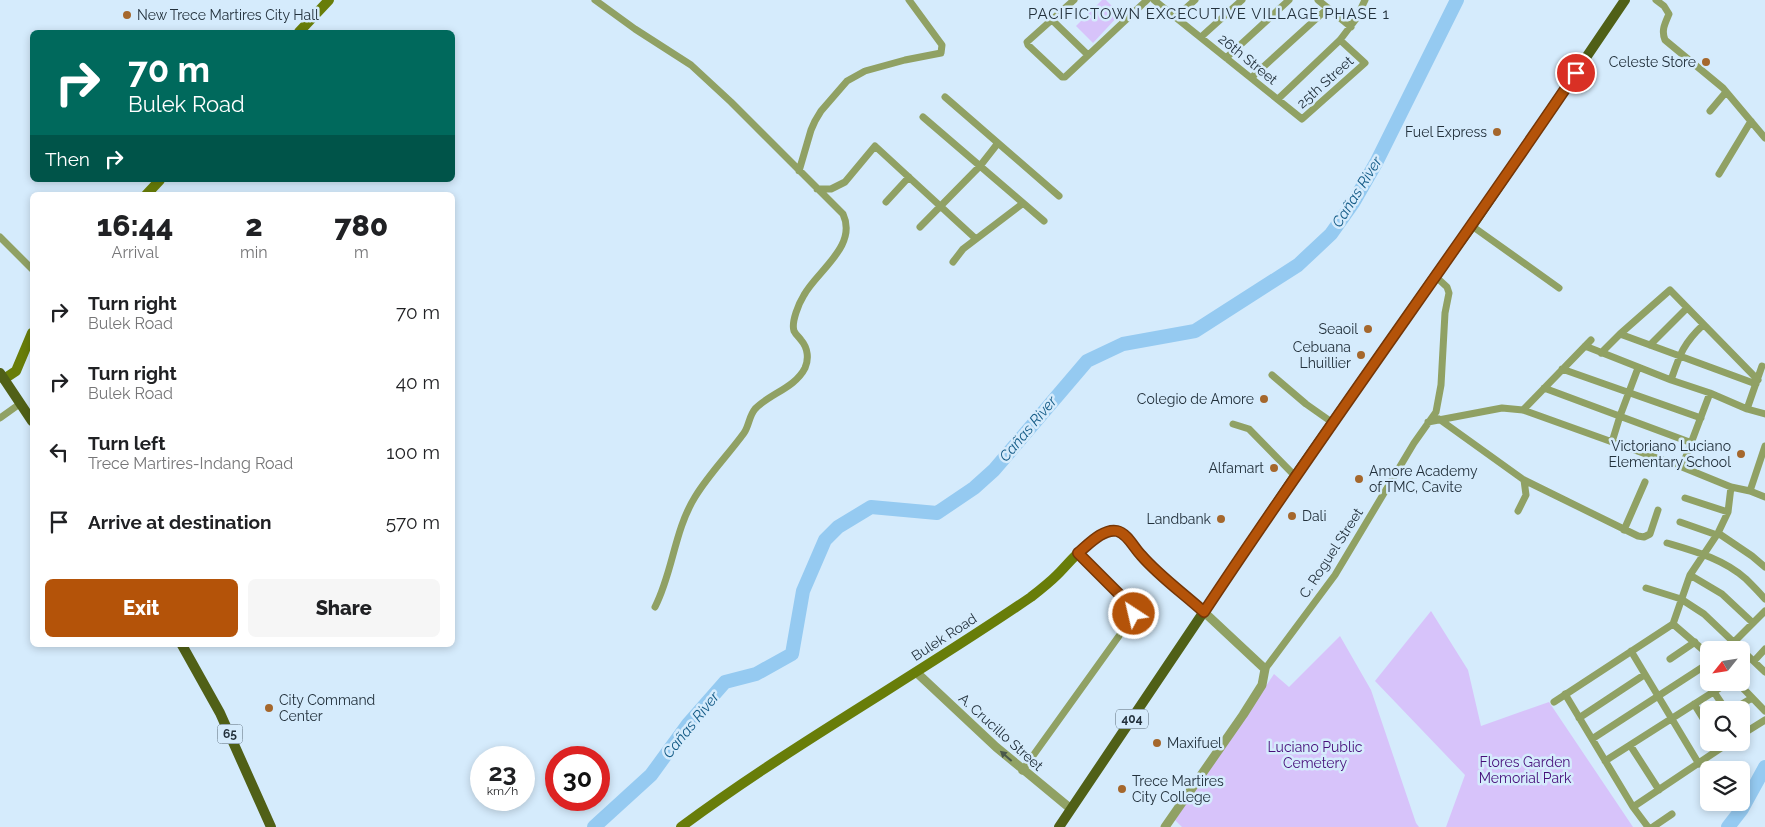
<!DOCTYPE html>
<html lang="en">
<head>
<meta charset="utf-8">
<style>
	body { margin:0; font-family:Raleway,sans-serif; background:#f6f6f6; color:#202124; height:100vh; display:flex; flex-direction:column; font-size:19px; white-space:nowrap }
	* { box-sizing:border-box; margin:0 }
	p { font-size:16px; color:#757577 }
	.icon { flex:none; width:28px; height:28px; fill:none; stroke:currentColor; stroke-width:2; stroke-linecap:round; stroke-linejoin:round }
	.map { position:relative; flex:1; overflow:hidden }
	.side { position:absolute; left:30px; top:192px; width:425px; height:455px; display:flex; flex-direction:column; background:#fff; border-radius:8px; box-shadow:0 2px 8px #0003 }
	.side>* { flex:none }
	.banner { position:absolute; left:30px; top:30px; width:425px; height:152px; border-radius:8px; box-shadow:0 2px 8px #0003; background:#00695c; color:#fff; overflow:hidden }
	.needle { width:32px; rotate:240deg }
	.controls { position:absolute; left:1700px; top:641px; display:grid; gap:10px }
	.controls a { display:grid; place-items:center; width:50px; height:50px; border-radius:8px; background:#fff; box-shadow:0 2px 8px #0003; font-size:25px }
	.speed { position:absolute; left:470px; top:746px; display:flex; gap:10px; font-size:25px; font-weight:700; text-align:center }
	.speed>* { display:grid; place-content:center; width:65px; height:65px; border-radius:50%; background:#fff; box-shadow:0 2px 8px #0003; line-height:1 }
	.speed small { font-size:12px; font-weight:400 }
	.speed .limit { border:8px solid #d22; background:#fff; color:#111 }
	.pin { position:absolute; display:grid; place-items:center; width:42px; height:42px; color:#fff; margin:-21px; border:2px solid #fff; border-radius:50%; box-shadow:0 1px 5px #0007 }
	.me { position:absolute; width:55px; margin:-28px; rotate:325deg; stroke-linejoin:round; filter:drop-shadow(0 0 4px #0008) }
	.turn { display:flex; align-items:center; gap:18px; height:105px; padding:0 15px; font-size:22px }
	.turn .icon { width:65px; height:65px; stroke-width:2.5 }
	.turn b { display:block; font-size:35px; line-height:42px }
	.then { display:flex; align-items:center; height:48px; padding:0 15px; background:#0003; gap:10px; font-size:19px }
	.eta { display:flex; justify-content:space-evenly; align-items:center; height:85px; text-align:center }
	.eta b { font-size:30px; font-weight:800; line-height:35px }
	.primary-button { display:flex; gap:10px; margin-top:auto; padding:10px 15px }
	.primary-button a { flex:1; height:58px; border-radius:8px; background:#b45309; color:#fff; font-size:20px; font-weight:800; line-height:58px; text-align:center }
	.primary-button a+a { background:#f6f6f6; color:#202124 }
	ul { padding:0; list-style:none }
	li { display:flex; align-items:center; gap:15px; height:70px; padding:0 15px }
	li div { flex:1 }
	li b { display:block; font-size:19px }
	li em { font-style:normal }
	.map>svg:first-child { display:block }
</style>
</head>
<body>
<div class="map">
<svg width="1765" height="827" viewBox="0 0 1765 827">
	<rect width="100%" height="100%" fill="#d5ebfc"/>
	<path fill="#d7c3fa" d="M 1102,0 L 1106,0 L 1120,14 L 1093,43 L 1076,26 Z
		M 1431,611 L 1468,670 L 1481,726 L 1549,702 L 1633,827 L 1446,827 L 1465,775 L 1375,681 Z
		M 1340,636 L 1371,690 L 1416,823 L 1419,827 L 1182,827 L 1175,820 L 1274,674 L 1289,687 Z"/>
	<g fill="none" stroke-linecap="round" stroke-linejoin="round">
		<path stroke="#95caf1" stroke-width="14" d="M 594,827 L 651,775 L 689,723 L 725,682 L 756,674 L 792,654 L 803,591 L 825,540 L 838,527 L 871,507 L 937,513 L 974,488 L 994,470 L 1087,361 L 1123,344 L 1195,331 L 1298,265 L 1331,234 L 1353,203 L 1376,163 L 1457,0
			M 1728,827 L 1742,809 L 1765,767"/>
		<path stroke="#90a164" stroke-width="7" d="M 595,0 L 635,29 L 691,65 L 731,102 L 843,214 C 858,246 817,271 804,295 C 799,303 791,322 794,331 C 796,335 799,337 801,340 C 808,348 809,359 805,368 C 795,388 769,394 755,409 C 749,416 749,426 744,433 C 728,455 709,474 695,497 C 674,531 673,572 655,607
			M 1074,0 L 1027,42 L 1028,45 L 1062,77 L 1065,77 L 1147,0
			M 1154,0 L 1302,119 L 1365,63 L 1340,40
			M 1318,0 L 1351,27
			M 1656,0 L 1664,6 L 1669,14 C 1665,24 1661,30 1665,40 L 1723,88 L 1765,138
			M 1176,17 L 1195,0
			M 1052,20 L 1088,55
			M 1201,37 L 1242,0
			M 1226,58 L 1289,0
			M 1251,78 L 1328,8
			M 945,97 L 1059,196
			M 1278,99 L 1340,40 L 1356,19 L 1365,0
			M 1710,111 L 1726,92
			M 923,117 L 1044,221
			M 799,171 L 811,130 L 815,121 L 821,111 L 847,81 L 865,71 L 905,60 L 941,53 L 942,45 L 909,0
			M 1719,174 L 1751,121
			M 817,189 L 831,189 L 845,182 L 875,146 L 976,239
			M 886,202 L 909,177
			M 1472,226 L 1559,288
			M 920,227 L 980,166 L 998,143
			M 0,237 L 32,269
			M 953,262 L 963,249 L 1022,204
			M 1620,334 L 1756,384
			M 1650,345 L 1687,308
			M 1585,346 L 1671,380 L 1710,393 L 1747,409 L 1765,414
			M 1601,353 L 1620,334 L 1670,290 L 1758,380
			M 1562,369 L 1701,418
			M 1272,375 L 1306,404 L 1333,423
			M 1671,380 C 1680,354 1683,344 1703,325
			M 1544,388 L 1692,443
			M 1747,409 L 1762,366
			M 1523,410 L 1591,340
			M 0,418 L 21,403
			M 1439,419 L 1524,480 L 1638,536 L 1644,537 L 1650,534 L 1658,510
			M 1428,422 L 1502,408 L 1523,410 L 1682,467 L 1731,487 L 1750,491 L 1765,497
			M 1233,424 L 1249,429 L 1295,476
			M 1612,442 L 1620,416 L 1638,368
			M 1682,467 L 1710,393
			M 1750,491 L 1765,446
			M 1685,498 L 1728,512
			M 1518,511 L 1526,495 L 1524,480
			M 1680,522 L 1717,535
			M 1624,530 L 1645,482
			M 1718,533 L 1752,556 L 1765,567
			M 1667,543 C 1694,551 1724,559 1746,579 C 1752,585 1759,592 1765,599
			M 1690,575 L 1722,594 L 1753,623
			M 1646,588 L 1681,599 L 1704,614 L 1765,672
			M 1673,624 L 1709,655
			M 1734,642 L 1765,611
			M 1631,651 L 1699,764
			M 1670,659 L 1695,642
			M 1754,661 L 1765,649
			M 1265,669 L 1335,575 L 1414,443 L 1436,412 L 1441,385 L 1445,313 L 1449,293 L 1447,287 L 1435,276
			M 1737,682 L 1765,711
			M 1714,692 L 1726,710
			M 1565,694 L 1633,807 L 1648,827
			M 1554,702 L 1673,624 L 1690,575 L 1718,533 L 1728,512 L 1731,487
			M 1694,704 L 1709,728
			M 1732,710 L 1752,698
			M 1579,718 L 1644,675
			M 1741,735 L 1765,720
			M 1592,739 L 1709,663
			M 1630,745 L 1659,790
			M 1605,761 L 1729,682
			M 1022,771 L 1129,622 C 1134,615 1135,611 1129,604 L 1078,553
			M 1633,807 L 1730,742
			M 1653,827 L 1672,814"/>
		<path stroke="#90a164" stroke-width="9" d="M 916,672 L 996,747 L 1071,809
			M 1165,827 L 1243,715 L 1262,685 L 1265,669 L 1204,612"/>
		<path stroke="#687d09" stroke-width="10" d="M 299,32 L 329,0
			M 146,195 L 160,180
			M 4,379 L 16,371 L 32,333
			M 681,827 C 793,744 916,676 1031,597 C 1040,590 1049,583 1057,575 C 1069,563 1097,528 1116,531 C 1125,532 1132,544 1137,551 C 1156,574 1182,592 1204,612"/>
		<path stroke="#506017" stroke-width="10" d="M 0,373 L 32,421
			M 182,645 L 220,713 L 271,827
			M 1059,827 L 1295,476 L 1435,276 L 1472,226 L 1625,0"/>
	</g>
	<defs><path id="oneway-solid" d="M-6-.8H1V-3.2L6.5 0L1 3.2V.8H-6Z" transform="scale(1.25)"/></defs>
	<use fill="#49584a" href="#oneway-solid" transform="translate(1006 756) rotate(-139)"/>
	<g fill="none" stroke-linecap="round" stroke-linejoin="round">
		<defs>
			<path id="route" d="M 1134,614 L 1133,610 L 1129,604 L 1078,553 C 1087,546 1103,528 1117,531 C 1127,533 1134,548 1141,555 C 1159,576 1183,593 1204,612 C 1324,430 1454,254 1576,73"/>
		</defs>
		<use href="#route" stroke="#753606" stroke-width="12"/>
		<use href="#route" stroke="#b45309" stroke-width="9"/>
	</g>
	<g fill="#a5672c" stroke="#d5ebfc" stroke-width="2">
		<circle cx="127" cy="15" r="5"/>
		<circle cx="1706" cy="62" r="5"/>
		<circle cx="1497" cy="132" r="5"/>
		<circle cx="1368" cy="329" r="5"/>
		<circle cx="1361" cy="355" r="5"/>
		<circle cx="1264" cy="399" r="5"/>
		<circle cx="1741" cy="454" r="5"/>
		<circle cx="1274" cy="468" r="5"/>
		<circle cx="1359" cy="479" r="5"/>
		<circle cx="1292" cy="516" r="5"/>
		<circle cx="1221" cy="519" r="5"/>
		<circle cx="269" cy="708" r="5"/>
		<circle cx="1157" cy="743" r="5"/>
		<circle cx="1122" cy="789" r="5"/>
	</g>
	<g text-anchor="middle" dominant-baseline="central" stroke-width="5" stroke-linejoin="round" paint-order="stroke">
		<g fill="#d5ebfc" stroke="#586976" stroke-width="1">
			<rect x="1116" y="709.5" width="32" height="19" rx="4"/>
			<rect x="217.5" y="724.5" width="25" height="19" rx="4"/>
		</g>
		<g font-size="12" font-weight="bold" fill="#23313c">
			<text x="1132" y="719">404</text>
			<text x="230" y="734">65</text>
		</g>
		<g font-size="14" fill="#23313c" stroke="#d5ebfc" text-anchor="end">
			<text x="137" y="15" text-anchor="start">New Trece Martires City Hall</text>
			<text x="1696" y="62">Celeste Store</text>
			<text x="1487" y="132">Fuel Express</text>
			<text x="1358" y="329">Seaoil</text>
			<text x="1351" y="347">Cebuana<tspan x="1351" dy="16">Lhuillier</tspan></text>
			<text x="1254" y="399">Colegio de Amore</text>
			<text x="1731" y="446">Victoriano Luciano<tspan x="1731" dy="16">Elementary School</tspan></text>
			<text x="1264" y="468">Alfamart</text>
			<text x="1369" y="471" text-anchor="start">Amore Academy<tspan x="1369" dy="16">of TMC, Cavite</tspan></text>
			<text x="1302" y="516" text-anchor="start">Dali</text>
			<text x="1211" y="519">Landbank</text>
			<text x="279" y="700" text-anchor="start">City Command<tspan x="279" dy="16">Center</tspan></text>
			<text x="1167" y="743" text-anchor="start">Maxifuel</text>
			<text x="1132" y="781" text-anchor="start">Trece Martires<tspan x="1132" dy="16">City College</tspan></text>
		</g>
		<g font-size="14" fill="#23313c" stroke="#d5ebfc">
			<text transform="translate(1248 59) rotate(39)">26th Street</text>
			<text transform="translate(1325 82) rotate(-42)">25th Street</text>
			<text transform="translate(1331 553) rotate(-57)">C. Roguel Street</text>
			<text transform="translate(944 637) rotate(-33)">Bulek Road</text>
			<text transform="translate(1001 732) rotate(42)">A. Crucillo Street</text>
		</g>
		<g font-size="14" fill="#470f7a" stroke="#d5ebfc">
			<text x="1315" y="747">Luciano Public<tspan x="1315" dy="16">Cemetery</tspan></text>
			<text x="1525" y="762">Flores Garden<tspan x="1525" dy="16">Memorial Park</tspan></text>
		</g>
		<g font-size="15" letter-spacing="1" fill="#23313c" stroke="#d5ebfc">
			<text x="1209" y="14">PACIFICTOWN EXCECUTIVE VILLAGE PHASE 1</text>
		</g>
		<g font-size="15" font-style="italic" fill="#145b86" stroke="#d5ebfc">
			<text transform="translate(1357 192) rotate(-58)">Cañas River</text>
			<text transform="translate(1028 429) rotate(-50)">Cañas River</text>
			<text transform="translate(691 725) rotate(-51)">Cañas River</text>
		</g>
	</g>
</svg>
<div class="controls">
<a><svg class="needle" viewBox="-14 -14 28 28"><path d="M0-13l5 13h-10z" fill="#e53935"/><path d="M0 13l5-13h-10z" fill="#757577"/></svg></a>
<a><svg class="icon" aria-label="search" viewBox="0 0 24 24"><circle cx="10" cy="10" r="6"/><path d="M15 15l6 6"/></svg></a>
<a><svg class="icon" aria-label="layers" viewBox="0 0 24 24"><path d="M12 4l9 5-9 5-9-5zM3 14l9 5 9-5"/></svg></a>
</div>
<div class="speed"><div>23<small>km/h</small></div><div class="limit">30</div></div>
<div class="pin" style="left:1576px;top:73px;background:#d93025"><svg class="icon" aria-label="arrive" viewBox="0 0 24 24"><path d="M6 21V4h12l-3 4 3 4H6"/></svg></div>
<svg class="me" style="left:1134px;top:614px" viewBox="-20 -20 40 40"><circle r="17" fill="#b45309" stroke="#fff" stroke-width="3"/><path d="M0-11L8 9 0 5-8 9z" fill="#fff"/></svg>
<div class="banner">
<div class="turn"><svg class="icon" aria-label="right" viewBox="0 0 24 24"><path d="M7 20v-9h11M14 6l5 5-5 5"/></svg><div><b>70 m</b>Bulek Road</div></div>
<div class="then">Then<svg class="icon" aria-label="right" viewBox="0 0 24 24"><path d="M7 20v-9h11M14 6l5 5-5 5"/></svg></div>
</div>
<section class="side">
<div class="eta">
<div><b>16:44</b><p>Arrival</p></div>
<div><b>2</b><p>min</p></div>
<div><b>780</b><p>m</p></div>
</div>
<ul>
<li><svg class="icon" aria-label="right" viewBox="0 0 24 24"><path d="M7 20v-9h11M14 6l5 5-5 5"/></svg><div><b>Turn right</b><p>Bulek Road</p></div><em>70 m</em></li>
<li><svg class="icon" aria-label="right" viewBox="0 0 24 24"><path d="M7 20v-9h11M14 6l5 5-5 5"/></svg><div><b>Turn right</b><p>Bulek Road</p></div><em>40 m</em></li>
<li><svg class="icon" aria-label="left" viewBox="0 0 24 24"><path d="M17 20v-9H6M10 6l-5 5 5 5"/></svg><div><b>Turn left</b><p>Trece Martires-Indang Road</p></div><em>100 m</em></li>
<li><svg class="icon" aria-label="arrive" viewBox="0 0 24 24"><path d="M6 21V4h12l-3 4 3 4H6"/></svg><div><b>Arrive at destination</b></div><em>570 m</em></li>
</ul>
<div class="primary-button"><a>Exit</a><a>Share</a></div>
</section>
</div>
</body>
</html>
